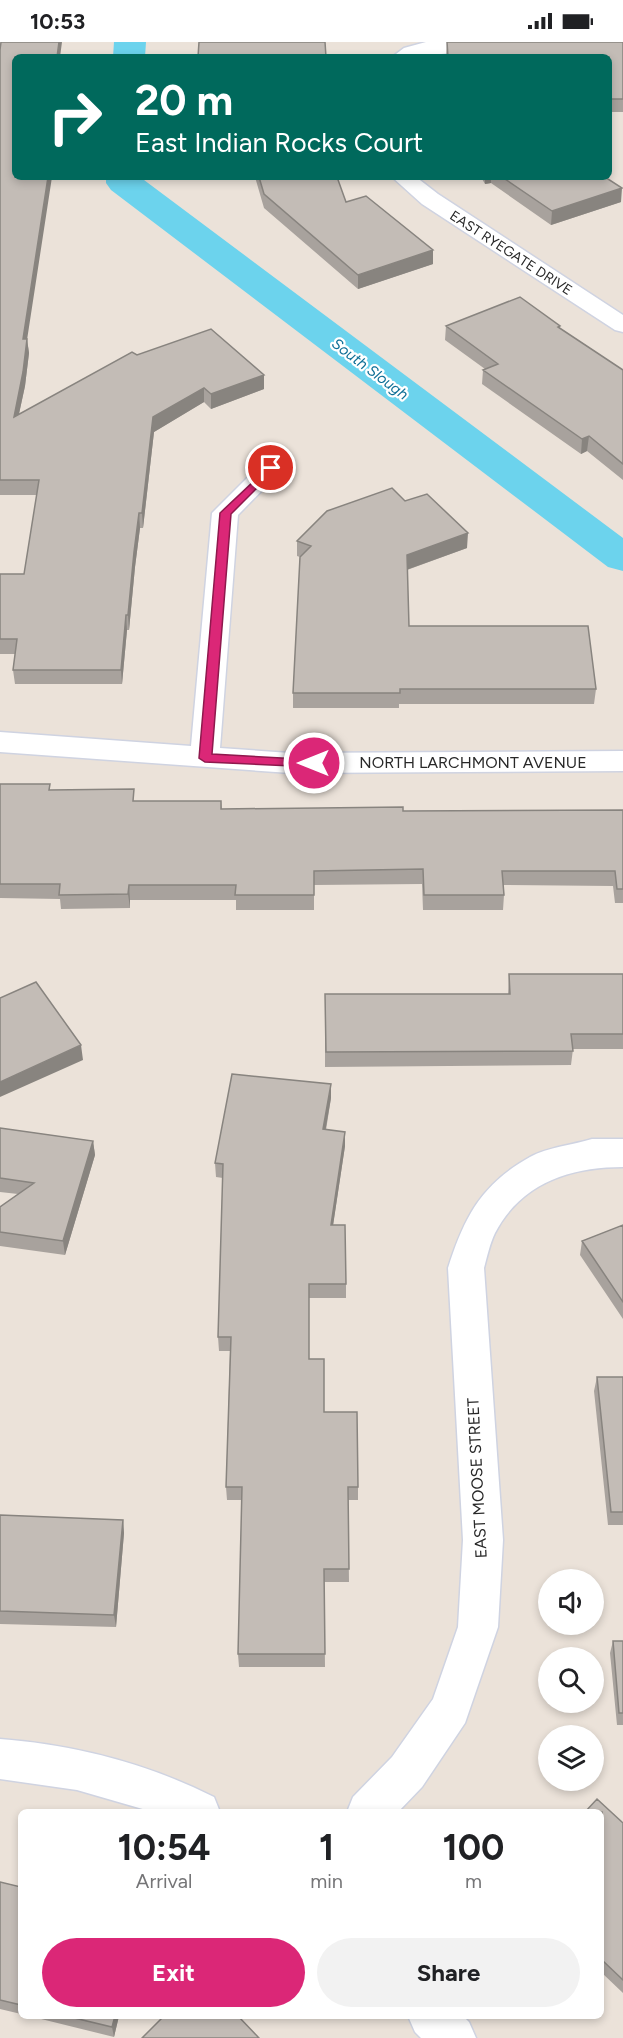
<!DOCTYPE html>
<html lang="en">
<head>
<meta charset="utf-8">
<style>
	body { margin:0; font-family:Figtree,sans-serif; background:#f2f2f2; color:#202124; height:100vh; display:flex; flex-direction:column; font-size:22px; white-space:nowrap }
	* { box-sizing:border-box; margin:0 }
	p { font-size:20px; color:#757577 }
	.icon { flex:none; width:33px; height:33px; fill:none; stroke:currentColor; stroke-width:2; stroke-linecap:round; stroke-linejoin:round }
	.map { position:relative; flex:1; overflow:hidden }
	.panel { position:absolute; left:18px; top:1767px; width:586px; height:210px; display:flex; flex-direction:column; background:#fff; border-radius:9px; box-shadow:0 3px 9px #0003 }
	.panel>* { flex:none }
	.hud { position:absolute; left:12px; top:12px; width:600px; height:126px; border-radius:9px; box-shadow:0 3px 9px #0003; background:#00695c; color:#fff; overflow:hidden }
	.fabs { position:absolute; left:538px; top:1527px; display:grid; gap:12px }
	.fabs a { display:grid; place-items:center; width:66px; height:66px; border-radius:50%; background:#fff; box-shadow:0 3px 9px #0003; font-size:30px }
	.pin { position:absolute; display:grid; place-items:center; width:51px; height:51px; color:#fff; margin:-26px; border:3px solid #fff; border-radius:50%; box-shadow:0 2px 6px #0007 }
	.me { position:absolute; width:66px; margin:-33px; rotate:270deg; stroke-linejoin:round; filter:drop-shadow(0 0 4px #0008) }
	.turn { display:flex; align-items:center; gap:21px; height:126px; padding:0 24px; font-size:27px }
	.turn .icon { width:78px; height:78px; stroke-width:2.5 }
	.turn b { display:block; font-size:42px; line-height:51px }
	.eta { display:flex; justify-content:space-evenly; align-items:center; height:102px; text-align:center }
	.eta b { font-size:36px; font-weight:700; line-height:42px }
	.cta { display:flex; gap:12px; margin-top:auto; padding:12px 24px }
	.cta a { flex:1; height:69px; border-radius:36px; background:#db2777; color:#fff; font-size:24px; font-weight:700; line-height:69px; text-align:center }
	.cta a+a { background:#f2f2f2; color:#202124 }
	.status { display:flex; justify-content:space-between; align-items:center; height:42px; padding:0 30px; background:#fff; direction:ltr }
	.status svg { height:16px; fill:currentColor }
	.map>svg:first-child { display:block }
</style>
</head>
<body>
<div class="status"><b>10:53</b><svg viewBox="0 0 49 12"><path d="M0 12V9h3v3zM5 12V6h3v6zM10 12V3h3v9zM15 12V0h3v12zM26 1h20v11H26zM47 4h2v5h-2z"/></svg></div>
<div class="map">
<svg width="623" height="1996" viewBox="0 0 623 1996">
	<rect width="100%" height="100%" fill="#ebe2d9"/>
	<g fill="none" stroke-linecap="round" stroke-linejoin="round">
		<path fill="#6cd3ed" fill-rule="evenodd" d="M 114,0 L 146,0 L 145,15 L 113,15 Z
			M 106,135 L 140,135 L 623,496 L 623,529 L 608,525 L 111,148 L 106,141 Z"/>
		<defs>
			<path id="minor" d="M 426,0 L 499,0 L 501,3 L 498,7 L 491,9 C 457,9 425,15 392,15 L 404,6 Z
				M 392,135 L 416,135 L 438,152 L 623,273 L 623,290 L 615,288 L 422,162 Z
				M 271,418 L 280,421 L 284,426 L 238,473 L 220,706 L 290,711 L 623,709 L 623,729 L 290,731 L 0,710 L 0,690 L 191,704 L 212,471 L 262,421 Z
				M 592,1097 L 623,1097 L 623,1125 C 571,1125 521,1141 495,1191 C 490,1201 487,1215 484,1226 L 503,1498 L 498,1585 L 465,1681 L 422,1745 L 398,1770 L 347,1770 L 353,1755 L 392,1715 L 433,1657 L 458,1585 L 463,1498 L 448,1226 C 464,1176 481,1142 530,1115 C 548,1105 573,1103 592,1097 Z
				M 0,1697 C 76,1703 146,1721 214,1755 L 220,1770 L 153,1770 L 77,1748 L 0,1737 Z
				M 408,1974 L 463,1974 L 469,1980 L 476,1996 L 421,1996 L 415,1990 Z"/>
		</defs>
		<use href="#minor" stroke="#cfd3e1" stroke-width="3"/>
		<use href="#minor" fill="#fff" fill-rule="evenodd"/>
	</g>
	<path fill="#a8a29d" d="M 447,0 L 623,0 L 623,70 L 609,70 L 609,15 L 446,15 Z
		M 0,8 L 15,15 L 27,297 L 29,311 L 25,344 L 19,372 L 137,313 L 264,347 L 211,367 L 204,360 L 154,390 L 143,486 L 140,486 L 135,525 L 129,588 L 127,588 L 122,642 L 15,642 L 13,628 L 15,612 L 0,612 L 0,532 L 24,532 L 37,453 L 0,453 Z
		M 255,135 L 337,135 L 346,160 L 433,222 L 358,247 L 264,166 Z
		M 481,135 L 605,135 L 621,160 L 551,183 L 491,141 L 485,142 Z
		M 446,284 L 560,284 L 560,286 L 623,328 L 623,438 L 587,409 L 581,412 L 482,342 L 483,328 L 485,327 L 445,298 Z
		M 405,459 L 467,506 L 407,528 L 409,584 L 596,647 L 594,662 L 399,662 L 399,666 L 293,666 L 293,651 L 300,515 L 297,514 L 297,499 Z
		M 0,742 L 135,759 L 221,759 L 222,767 L 403,769 L 623,768 L 623,861 L 615,861 L 613,844 L 503,843 L 504,853 L 503,868 L 423,868 L 422,842 L 314,843 L 314,868 L 236,868 L 236,858 L 130,858 L 130,866 L 61,867 L 60,857 L 0,856 Z
		M 509,932 L 623,932 L 623,1007 L 573,1007 L 571,1023 L 325,1025 L 325,952 L 508,952 Z
		M 331,1056 L 326,1088 L 345,1090 L 345,1104 L 333,1183 L 346,1242 L 346,1256 L 309,1256 L 309,1317 L 324,1370 L 358,1445 L 358,1458 L 348,1458 L 349,1540 L 324,1540 L 325,1625 L 239,1625 L 238,1612 L 242,1458 L 227,1458 L 226,1445 L 230,1309 L 219,1309 L 218,1295 L 223,1136 L 216,1135 L 215,1121 Z
		M 0,1086 L 93,1099 L 95,1113 L 65,1213 L 0,1204 L 0,1165 L 18,1152 L 0,1150 Z
		M 623,1183 L 623,1277 L 580,1213 L 582,1199 Z
		M 597,1335 L 623,1335 L 623,1483 L 608,1483 L 594,1349 Z
		M 0,1473 L 123,1478 L 124,1491 L 116,1585 L 0,1582 Z
		M 613,1599 L 623,1599 L 623,1683 L 617,1683 L 610,1611 Z
		M 602,1770 L 623,1781 L 623,1951 L 602,1931 Z
		M 0,1840 L 21,1845 L 21,1972 L 0,1967 Z
		M 29,1974 L 119,1974 L 114,1995 Z"/>
	<path fill="#88847f" d="M 59,0 L 62,0 L 60,15 L 57,15 Z
		M 48,135 L 52,135 L 25,311 L 23,297 Z
		M 485,135 L 491,135 L 491,141 L 485,142 Z
		M 622,146 L 621,160 L 551,183 L 552,169 Z
		M 433,208 L 433,222 L 358,247 L 358,233 Z
		M 27,297 L 29,311 L 25,344 L 15,390 L 14,375 Z
		M 264,333 L 264,347 L 211,367 L 211,352 Z
		M 204,346 L 204,360 L 154,390 L 143,486 L 142,471 L 153,375 Z
		M 589,394 L 587,409 L 581,412 L 582,397 Z
		M 139,471 L 140,486 L 135,525 L 129,588 L 128,573 L 134,510 Z
		M 468,491 L 467,506 L 406,528 L 407,513 Z
		M 126,573 L 127,588 L 122,642 L 121,628 Z
		M 129,843 L 130,858 L 130,866 L 128,852 Z
		M 81,1003 L 83,1018 L 0,1055 L 0,1040 Z
		M 331,1042 L 331,1056 L 323,1102 L 323,1087 Z
		M 345,1090 L 345,1104 L 331,1197 L 331,1183 Z
		M 93,1099 L 95,1113 L 65,1213 L 63,1199 Z
		M 123,1478 L 124,1491 L 116,1585 L 114,1573 Z
		M 115,1974 L 119,1974 L 114,1995 L 112,1985 Z"/>
	<path fill="#c3bcb6" stroke="#88847f" stroke-width="1.5" d="M 1,0 L 59,0 L 57,15 L 15,15 L 15,135 L 48,135 L 23,297 L 27,297 L 23,330 L 14,375 L 132,310 L 137,313 L 211,287 L 264,333 L 211,352 L 204,346 L 153,375 L 142,471 L 139,471 L 134,510 L 128,573 L 126,573 L 121,628 L 13,628 L 17,597 L 0,597 L 0,532 L 24,532 L 39,438 L 0,438 L 0,8 Z
		M 199,0 L 325,0 L 326,15 L 198,15 Z
		M 447,0 L 623,0 L 623,57 L 609,57 L 609,15 L 448,15 Z
		M 259,135 L 337,135 L 346,160 L 366,154 L 433,208 L 358,233 L 264,152 Z
		M 502,135 L 605,135 L 622,146 L 552,169 Z
		M 520,255 L 560,284 L 558,285 L 623,328 L 623,422 L 589,394 L 582,397 L 483,328 L 498,322 L 446,284 Z
		M 392,446 L 405,459 L 427,452 L 468,491 L 407,513 L 409,584 L 588,584 L 596,647 L 400,647 L 400,651 L 293,651 L 300,515 L 311,504 L 297,499 L 327,469 Z
		M 0,742 L 50,742 L 49,748 L 134,747 L 133,759 L 221,759 L 221,767 L 403,765 L 403,769 L 623,768 L 623,847 L 617,847 L 615,829 L 502,829 L 504,853 L 424,853 L 423,827 L 314,829 L 314,853 L 235,853 L 236,843 L 129,843 L 128,852 L 59,853 L 60,842 L 0,842 Z
		M 509,932 L 623,932 L 623,992 L 571,992 L 573,1009 L 326,1010 L 325,952 L 510,952 Z
		M 36,940 L 81,1003 L 0,1040 L 0,956 Z
		M 232,1032 L 331,1042 L 323,1087 L 345,1090 L 331,1183 L 345,1183 L 346,1242 L 309,1242 L 309,1317 L 324,1317 L 324,1370 L 357,1370 L 358,1445 L 348,1445 L 349,1527 L 324,1527 L 325,1612 L 238,1612 L 242,1445 L 226,1445 L 231,1295 L 218,1295 L 223,1122 L 215,1121 Z
		M 0,1086 L 93,1099 L 63,1199 L 0,1190 L 0,1165 L 34,1141 L 0,1136 Z
		M 623,1183 L 623,1260 L 582,1199 Z
		M 597,1335 L 623,1335 L 623,1470 L 611,1470 Z
		M 0,1473 L 123,1478 L 114,1573 L 0,1569 Z
		M 613,1599 L 623,1599 L 623,1671 L 619,1671 Z
		M 597,1757 L 623,1781 L 623,1938 L 602,1918 L 602,1770 L 585,1770 Z
		M 0,1840 L 21,1845 L 21,1963 L 0,1958 Z
		M 66,1974 L 115,1974 L 112,1985 Z
		M 164,1974 L 238,1974 L 259,1996 L 142,1996 Z"/>
	<path fill="#db2777" stroke="#8e194d" stroke-width="1.5" d="M 271,423 L 276,426 L 274,429 L 231,472 L 212,712 L 318,718 L 318,724 L 314,725 L 205,720 L 199,716 L 220,471 Z"/>
	<g text-anchor="middle" dominant-baseline="central" stroke-width="4.5" stroke-linejoin="round" paint-order="stroke">
		<g font-size="14" fill="#282828" stroke="#fff">
			<text transform="translate(511 211) rotate(33)">EAST RYEGATE DRIVE</text>
		</g>
		<g font-size="15" font-style="italic" fill="#0e6f96" stroke="#fff">
			<text transform="translate(370 327) rotate(37)">South Slough</text>
		</g>
		<g font-size="16" fill="#282828" stroke="#fff">
			<text x="473" y="720">NORTH LARCHMONT AVENUE</text>
			<text transform="translate(477 1436) rotate(-93)">EAST MOOSE STREET</text>
		</g>
	</g>
</svg>
<div class="fabs">
<a><svg class="icon" aria-label="sound" viewBox="0 0 24 24"><path d="M4 9h4l5-4v14l-5-4H4zM17 9q2 3 0 6"/></svg></a>
<a><svg class="icon" aria-label="search" viewBox="0 0 24 24"><circle cx="10" cy="10" r="6"/><path d="M15 15l6 6"/></svg></a>
<a><svg class="icon" aria-label="layers" viewBox="0 0 24 24"><path d="M12 4l9 5-9 5-9-5zM3 14l9 5 9-5"/></svg></a>
</div>
<div class="pin" style="left:271px;top:426px;background:#d93025"><svg class="icon" aria-label="arrive" viewBox="0 0 24 24"><path d="M6 21V4h12l-3 4 3 4H6"/></svg></div>
<svg class="me" style="left:314px;top:721px" viewBox="-20 -20 40 40"><circle r="17" fill="#db2777" stroke="#fff" stroke-width="3"/><path d="M0-11L8 9 0 5-8 9z" fill="#fff"/></svg>
<div class="hud">
<div class="turn"><svg class="icon" aria-label="right" viewBox="0 0 24 24"><path d="M7 20v-9h11M14 6l5 5-5 5"/></svg><div><b>20 m</b>East Indian Rocks Court</div></div>
</div>
<section class="panel">
<div class="eta">
<div><b>10:54</b><p>Arrival</p></div>
<div><b>1</b><p>min</p></div>
<div><b>100</b><p>m</p></div>
</div>
<div class="cta"><a>Exit</a><a>Share</a></div>
</section>
</div>
</body>
</html>
